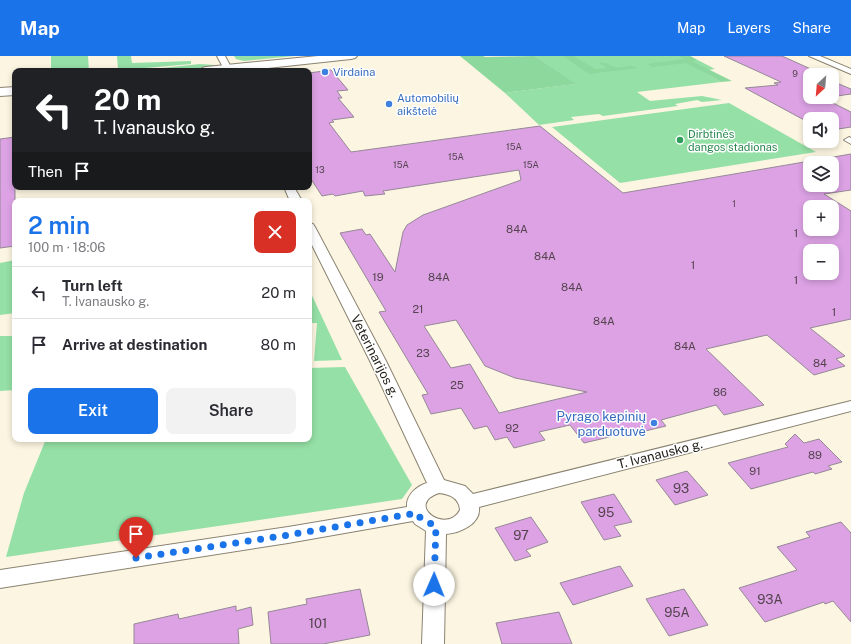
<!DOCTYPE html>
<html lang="en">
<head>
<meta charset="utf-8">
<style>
	body { margin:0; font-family:"Public Sans",sans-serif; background:#f2f2f3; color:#2b2b33; height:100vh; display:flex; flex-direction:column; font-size:15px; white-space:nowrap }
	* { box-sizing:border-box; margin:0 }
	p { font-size:13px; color:#7c7c81 }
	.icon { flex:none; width:22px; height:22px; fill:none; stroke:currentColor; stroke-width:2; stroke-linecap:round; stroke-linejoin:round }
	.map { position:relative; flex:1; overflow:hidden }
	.sheet { position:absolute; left:12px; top:142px; width:300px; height:244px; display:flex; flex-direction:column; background:#fff; border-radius:8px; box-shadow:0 2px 6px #0003 }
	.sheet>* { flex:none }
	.banner { position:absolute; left:12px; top:12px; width:300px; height:122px; border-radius:8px; box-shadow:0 2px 6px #0003; background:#202124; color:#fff; overflow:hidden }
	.needle { width:26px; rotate:206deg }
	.fabs { position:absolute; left:803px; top:12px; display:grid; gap:8px }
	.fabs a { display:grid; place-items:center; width:36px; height:36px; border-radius:8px; background:#fff; box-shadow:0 2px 6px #0003; font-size:20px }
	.pin { position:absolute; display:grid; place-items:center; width:34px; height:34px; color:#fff; margin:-41px -17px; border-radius:50% 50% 50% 0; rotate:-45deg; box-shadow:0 0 4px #0007 }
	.pin .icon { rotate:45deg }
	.me { position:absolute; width:44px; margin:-22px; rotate:1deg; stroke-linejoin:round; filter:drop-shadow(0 0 3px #0008) }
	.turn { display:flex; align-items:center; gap:14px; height:84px; padding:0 16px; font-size:18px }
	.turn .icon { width:52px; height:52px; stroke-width:2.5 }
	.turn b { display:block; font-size:28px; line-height:34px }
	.then { display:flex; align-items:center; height:38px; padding:0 16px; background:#0003; gap:8px; font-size:15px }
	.round { display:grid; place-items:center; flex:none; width:42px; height:42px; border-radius:8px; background:#f2f2f3 }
	.overview { display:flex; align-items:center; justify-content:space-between; height:68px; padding:0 16px }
	h1 { font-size:24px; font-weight:600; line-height:30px; color:#1a73e8 }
	.button { display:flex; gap:8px; margin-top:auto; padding:8px 16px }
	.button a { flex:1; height:46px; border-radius:8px; background:#1a73e8; color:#fff; font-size:16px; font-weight:600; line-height:46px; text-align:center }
	.button a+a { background:#f2f2f3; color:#2b2b33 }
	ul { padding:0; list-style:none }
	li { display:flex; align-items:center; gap:12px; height:52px; padding:0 16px; border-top:1px solid #e1e1e2 }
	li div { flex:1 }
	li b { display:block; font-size:15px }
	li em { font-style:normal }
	header { display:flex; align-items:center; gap:24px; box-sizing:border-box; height:56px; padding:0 20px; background:#1a73e8; color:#fff }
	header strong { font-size:19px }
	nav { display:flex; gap:22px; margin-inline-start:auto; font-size:14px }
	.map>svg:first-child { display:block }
</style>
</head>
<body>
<header>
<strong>Map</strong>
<nav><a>Map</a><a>Layers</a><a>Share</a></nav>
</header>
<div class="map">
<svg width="851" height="588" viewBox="0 0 851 588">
	<rect width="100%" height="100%" fill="#fcf5e1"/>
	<path fill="#95e0a6" d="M 51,0 L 88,0 L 89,15 L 51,15 Z
		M 117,0 L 131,0 L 132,7 L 191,5 L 191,8 L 111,15 L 118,13 Z
		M 234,0 L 294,0 L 244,5 L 236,3 Z
		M 535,0 L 690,0 L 715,13 L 701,15 L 721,26 L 637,36 L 650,45 L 702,40 L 722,44 L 702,46 L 697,44 L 675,48 L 678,50 L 603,60 L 599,58 L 571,61 L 574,64 L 539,69 L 505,37 L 575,28 Z
		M 200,8 L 214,9 L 212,11 L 171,15 L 135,15 Z
		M 729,47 L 816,96 L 620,127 L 552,71 Z
		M 15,204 L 15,257 L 0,259 L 0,207 Z
		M 309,233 L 342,304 L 314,305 L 317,267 L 309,267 Z
		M 0,280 L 15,280 L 15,334 L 0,335 Z
		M 345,311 L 412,429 L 402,443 L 6,501 L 24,437 L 46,383 L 117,383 L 117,384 L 309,383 L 309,312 Z"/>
	<path fill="#8cd89d" d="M 460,0 L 483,0 L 485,1 L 535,0 L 576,28 L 505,37 Z
		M 563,0 L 574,0 L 595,13 L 607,12 L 599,7 C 609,6 607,9 615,11 C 624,13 629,7 638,12 L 589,18 Z
		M 679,0 L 690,0 L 697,4 L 692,5 L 732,25 L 721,26 L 686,7 L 652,11 L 647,8 L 684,3 Z"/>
	<path fill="#dca2e4" stroke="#958897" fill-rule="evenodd" d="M 724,0 L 782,0 L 824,19 L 810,19 L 810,41 L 832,41 L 832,23 L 837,25 L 834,26 L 851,33 L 851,38 L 823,42 L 851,56 L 851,71 L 832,74 L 832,62 L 810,63 L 810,65 L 806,65 L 745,32 L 778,29 L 774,27 L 781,26 Z
		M 331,14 L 348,34 L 337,35 L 342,42 L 338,42 L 354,61 L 332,64 L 334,66 L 329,67 L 351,96 L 540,70 L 623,137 L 851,98 L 851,134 L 824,138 L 851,155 L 851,263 L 810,272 L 845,300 L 836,303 L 845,310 L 814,319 L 767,279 L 706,293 L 764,349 L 724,359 L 716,349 L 661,364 L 666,370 L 641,376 L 639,374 L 584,387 L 570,369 L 539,376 L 545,384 L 514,392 L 507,381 L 495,384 L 487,370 L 474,373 L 461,352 L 431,358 L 422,339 L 428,338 L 379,256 L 386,255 L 340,177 L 362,173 L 366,179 L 370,178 L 395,216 L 403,176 L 407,169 L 423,159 L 521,124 L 519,114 L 383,135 L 385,138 L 365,140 L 363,135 L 335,140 L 333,138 L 322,140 L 309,120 L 309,17 ZM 810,107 L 832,107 L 832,129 L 810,129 ZM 810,151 L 832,151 L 832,173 L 810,173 ZM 810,195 L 832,195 L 832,217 L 810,217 ZM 456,264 L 485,310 L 515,322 L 587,336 L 499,357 L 470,308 L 451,312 L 424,270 Z
		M 15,81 L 15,190 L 0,192 L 0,83 Z
		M 795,378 L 804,387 L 819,383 L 842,406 L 828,410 L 832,413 L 815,418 L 813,416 L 751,433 L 728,407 L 788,391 L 785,388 Z
		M 687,415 L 708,439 L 675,449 L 656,424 Z
		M 614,438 L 632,466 L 614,470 L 621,480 L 604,484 L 581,446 Z
		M 531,461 L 548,486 L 526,494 L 531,500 L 515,505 L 495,472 Z
		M 841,466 L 851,477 L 851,566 L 833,545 L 825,548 L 824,546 L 765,566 L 739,532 L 797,514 L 777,491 L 810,481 L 806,476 Z
		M 620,510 L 633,530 L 573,549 L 560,527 Z
		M 360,533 L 370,579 L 323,588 L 271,588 L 268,556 L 307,548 L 306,543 Z
		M 684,533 L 708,569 L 669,580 L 646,543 Z
		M 236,550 L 236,555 L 251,551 L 253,569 L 238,573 L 239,588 L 134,588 L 134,568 L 178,558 L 179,563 Z
		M 559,556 L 572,588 L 502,588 L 496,567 Z"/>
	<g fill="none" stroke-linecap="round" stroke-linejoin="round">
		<defs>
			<path id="minor" d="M 217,0 L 225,0 L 233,15 L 225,15 Z
				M 809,0 L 820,0 L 851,13 L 851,18 Z
				M 849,81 L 851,82 L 851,88 L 844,84 Z
				M 284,131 L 294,131 L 302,145 L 290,145 Z
				M 309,167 L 313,168 L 315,171 L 386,305 L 444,424 L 465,430 L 473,438 L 851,345 L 851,355 L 479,451 C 481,468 460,477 446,478 L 444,588 L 422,588 L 426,475 L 415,468 L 413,465 L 288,487 L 0,532 L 0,514 L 288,471 L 407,451 C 406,439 417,430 427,427 L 370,305 L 309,183 ZM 439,437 C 450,438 459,442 460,454 C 447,479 404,449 439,437 Z"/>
			<path id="trunk" d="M 318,0 L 357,0 L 355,2 L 351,3 L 240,15 L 200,15 L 202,12 L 206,11 Z
				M 15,31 L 15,39 L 0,40 L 0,32 Z"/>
		</defs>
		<use href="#minor" stroke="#8a8371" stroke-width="2"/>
		<use href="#trunk" stroke="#8a8371" stroke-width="2"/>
		<use href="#minor" fill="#fff" fill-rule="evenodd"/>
		<use href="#trunk" fill="#fff" fill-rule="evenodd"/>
	</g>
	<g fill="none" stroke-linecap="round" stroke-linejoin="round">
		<path stroke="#1a73e8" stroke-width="7" stroke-dasharray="0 12.6" d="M 136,502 L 288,479 L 417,457 L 421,463 L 436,470 L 434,529"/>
	</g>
	<g fill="#3f7fe0" stroke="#fff" stroke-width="1.5">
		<circle cx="325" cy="16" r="4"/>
		<circle cx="389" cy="48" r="4"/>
		<circle cx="654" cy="367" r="4"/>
	</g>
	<circle fill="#2e9e5b" stroke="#fff" stroke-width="1.5" cx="680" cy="84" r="4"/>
	<g text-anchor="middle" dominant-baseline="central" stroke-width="3" stroke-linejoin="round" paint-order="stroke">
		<g font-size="9" fill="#54434e">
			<text x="795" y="17">9</text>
			<text x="514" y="90">15A</text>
			<text x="456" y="100">15A</text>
			<text x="401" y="108">15A</text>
			<text x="531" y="108">15A</text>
			<text x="320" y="113">13</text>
			<text x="734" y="147">1</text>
		</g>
		<g font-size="11" fill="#366cbe" stroke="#fff" text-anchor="start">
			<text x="333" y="16">Virdaina</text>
			<text x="397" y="42">Automobilių<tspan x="397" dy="13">aikštelė</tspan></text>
		</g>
		<g font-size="11" fill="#27864d" stroke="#fff" text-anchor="start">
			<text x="688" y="78">Dirbtinės<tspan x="688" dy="13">dangos stadionas</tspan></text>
		</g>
		<g font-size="11" fill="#54434e">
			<text x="517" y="173">84A</text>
			<text x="796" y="177">1</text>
			<text x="545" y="200">84A</text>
			<text x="693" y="209">1</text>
			<text x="378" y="221">19</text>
			<text x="439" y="221">84A</text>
			<text x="796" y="224">1</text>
			<text x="572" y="231">84A</text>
			<text x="418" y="253">21</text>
			<text x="834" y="256">1</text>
			<text x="604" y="265">84A</text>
			<text x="685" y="290">84A</text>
			<text x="423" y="297">23</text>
			<text x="820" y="307">84</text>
			<text x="457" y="329">25</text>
			<text x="720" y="336">86</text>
			<text x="512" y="372">92</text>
			<text x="815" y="399">89</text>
			<text x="755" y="415">91</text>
		</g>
		<g font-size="13" fill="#26231c" stroke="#fff">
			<text transform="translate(375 300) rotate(63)">Veterinarijos g.</text>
			<text transform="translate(660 398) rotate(-14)">T. Ivanausko g.</text>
		</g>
		<g font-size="13" fill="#366cbe" stroke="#fff" text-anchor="end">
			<text x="646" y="360">Pyrago kepinių<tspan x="646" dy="15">parduotuvė</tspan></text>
		</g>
		<g font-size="13" fill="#54434e">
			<text x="681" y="432">93</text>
			<text x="606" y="456">95</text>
			<text x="521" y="479">97</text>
			<text x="770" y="543">93A</text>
			<text x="677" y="556">95A</text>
			<text x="318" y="567">101</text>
		</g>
	</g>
</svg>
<div class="fabs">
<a><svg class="needle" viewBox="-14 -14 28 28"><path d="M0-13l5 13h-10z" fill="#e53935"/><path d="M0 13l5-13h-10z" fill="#7c7c81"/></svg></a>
<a><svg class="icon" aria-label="sound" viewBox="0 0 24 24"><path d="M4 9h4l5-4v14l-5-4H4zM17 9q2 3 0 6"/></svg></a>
<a><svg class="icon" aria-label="layers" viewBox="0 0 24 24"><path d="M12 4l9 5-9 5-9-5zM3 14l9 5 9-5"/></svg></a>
<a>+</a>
<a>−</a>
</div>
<div class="pin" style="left:136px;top:502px;background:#d93025"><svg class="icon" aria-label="arrive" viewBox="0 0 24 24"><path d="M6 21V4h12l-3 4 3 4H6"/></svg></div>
<svg class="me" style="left:434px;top:529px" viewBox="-20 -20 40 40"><circle r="19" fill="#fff"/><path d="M0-13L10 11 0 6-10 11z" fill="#1a73e8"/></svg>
<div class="banner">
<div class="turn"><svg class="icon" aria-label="left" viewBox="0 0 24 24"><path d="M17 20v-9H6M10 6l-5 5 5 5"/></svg><div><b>20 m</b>T. Ivanausko g.</div></div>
<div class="then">Then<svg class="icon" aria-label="arrive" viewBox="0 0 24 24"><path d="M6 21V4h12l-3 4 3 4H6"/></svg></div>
</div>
<section class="sheet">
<div class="overview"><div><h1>2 min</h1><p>100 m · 18:06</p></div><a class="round" style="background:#d93025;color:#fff"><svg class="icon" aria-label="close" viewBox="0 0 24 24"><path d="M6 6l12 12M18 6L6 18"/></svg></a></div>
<ul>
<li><svg class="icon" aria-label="left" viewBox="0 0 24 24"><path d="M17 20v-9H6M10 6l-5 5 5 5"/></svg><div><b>Turn left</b><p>T. Ivanausko g.</p></div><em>20 m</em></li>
<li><svg class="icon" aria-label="arrive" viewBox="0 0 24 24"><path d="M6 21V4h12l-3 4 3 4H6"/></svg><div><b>Arrive at destination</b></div><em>80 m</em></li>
</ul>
<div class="button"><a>Exit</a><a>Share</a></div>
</section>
</div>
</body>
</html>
